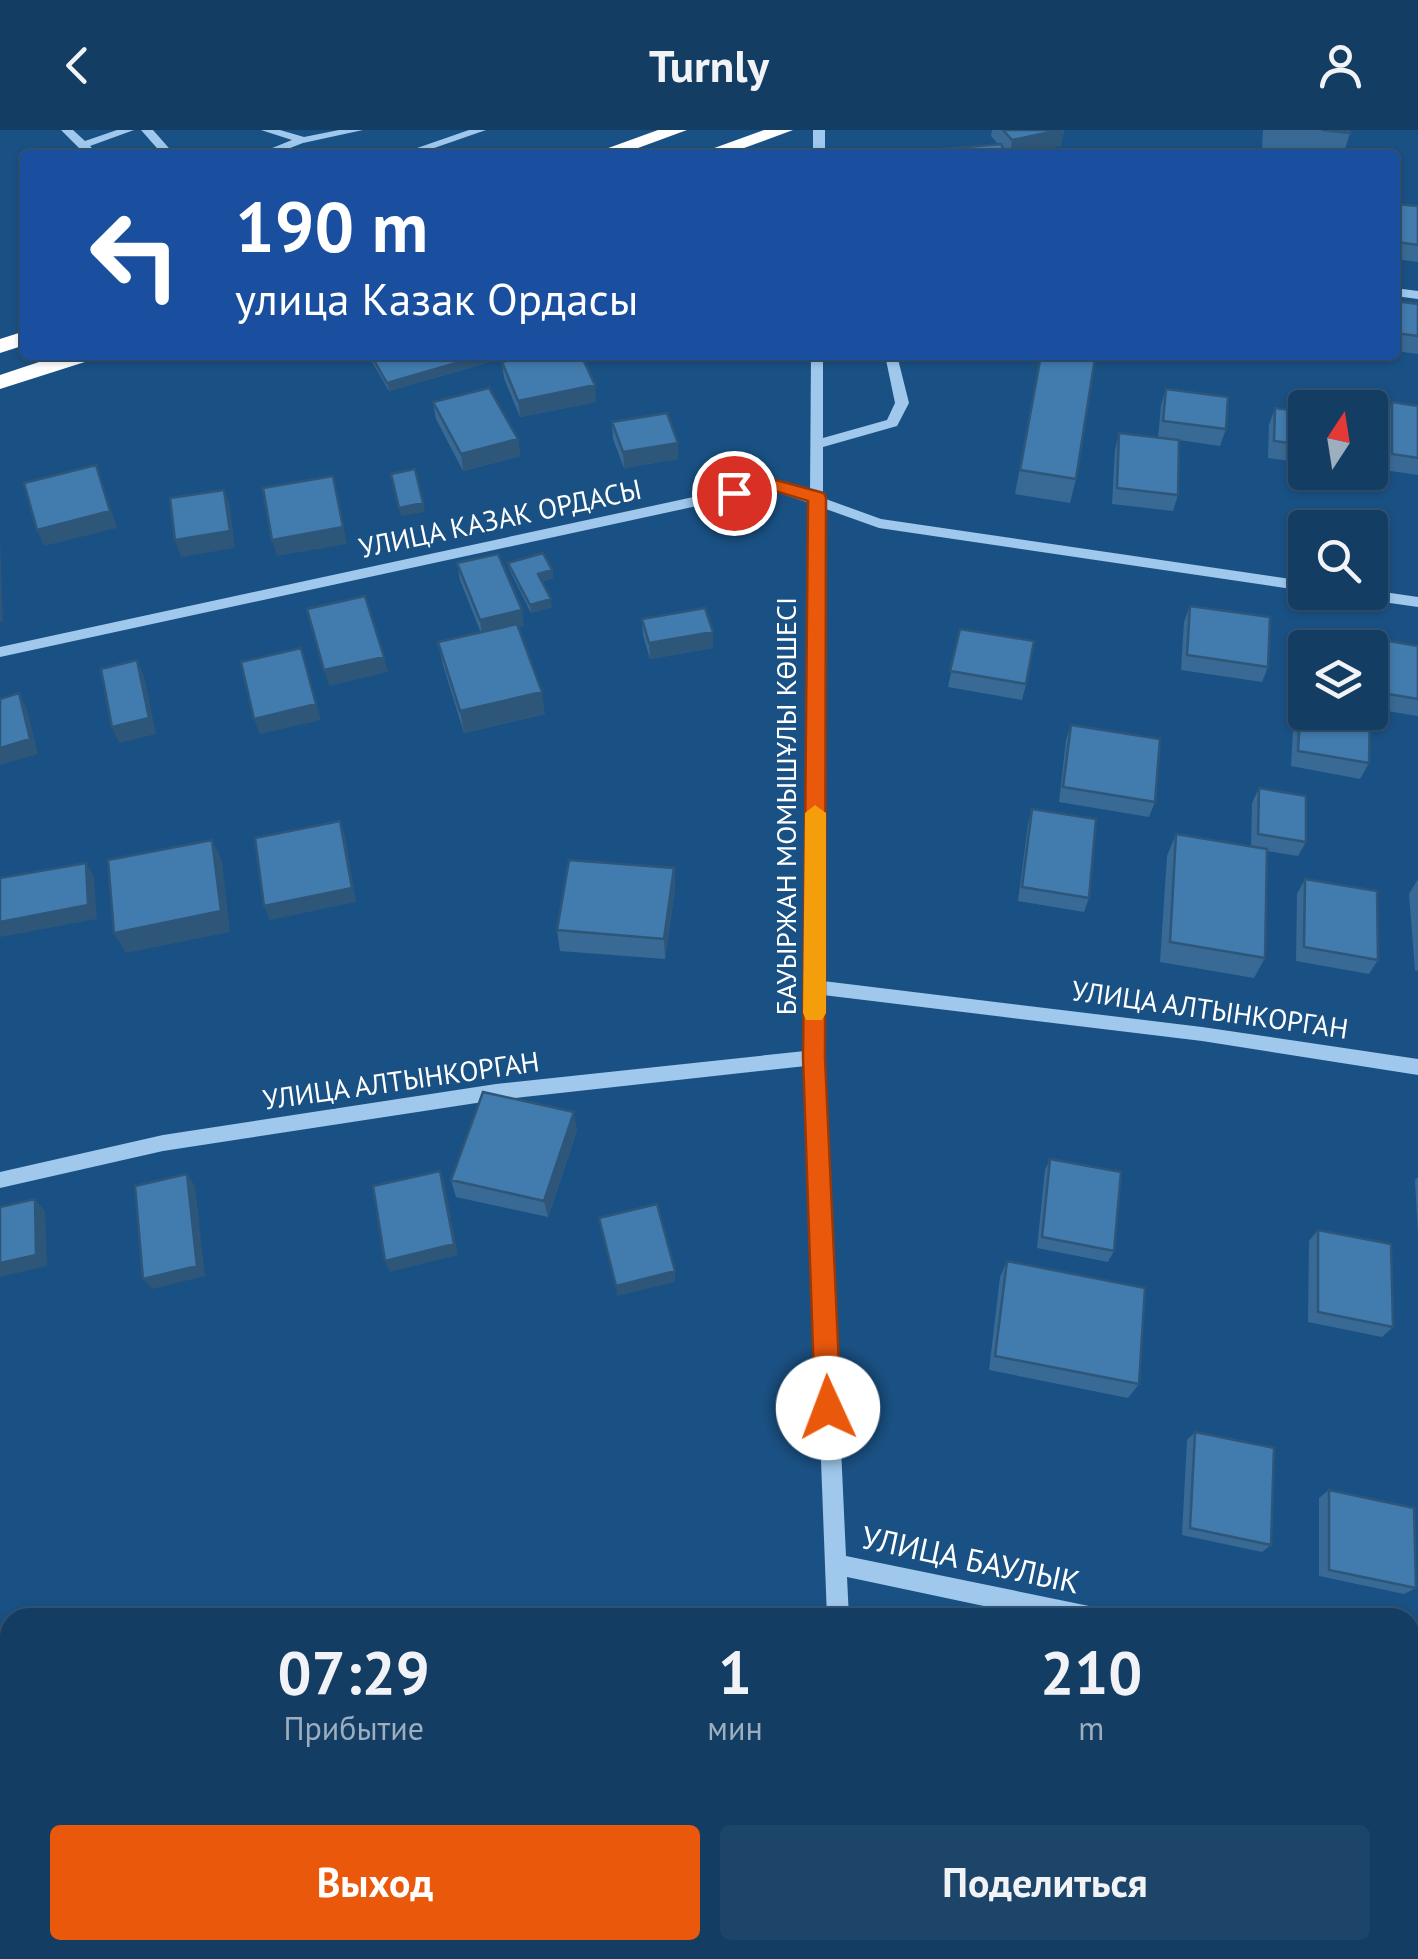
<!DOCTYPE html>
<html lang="ru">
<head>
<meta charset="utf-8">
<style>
	body { margin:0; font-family:"PT Sans",sans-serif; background:#1d4469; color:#f1f3f6; height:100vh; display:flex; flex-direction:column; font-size:38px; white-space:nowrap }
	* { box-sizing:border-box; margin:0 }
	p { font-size:32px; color:#9daebe }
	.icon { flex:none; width:55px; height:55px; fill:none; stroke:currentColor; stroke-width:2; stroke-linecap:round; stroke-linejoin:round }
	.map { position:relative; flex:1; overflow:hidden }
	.drawer { position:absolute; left:0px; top:1478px; width:1420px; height:352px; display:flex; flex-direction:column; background:#143d63; border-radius:30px 30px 0 0; box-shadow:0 2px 8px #0004,0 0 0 2px #335678 }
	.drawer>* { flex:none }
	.hud { position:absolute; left:20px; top:20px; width:1380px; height:210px; border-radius:10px; box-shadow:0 2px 8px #0004,0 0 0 2px #335678; background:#1a4fa0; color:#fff; overflow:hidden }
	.needle { width:65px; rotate:12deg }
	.tools { position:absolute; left:1288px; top:260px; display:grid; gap:20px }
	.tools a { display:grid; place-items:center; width:100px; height:100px; border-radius:10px; background:#143d63; box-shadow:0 2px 8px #0004,0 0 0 2px #335678; font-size:50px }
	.pin { position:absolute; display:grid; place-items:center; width:85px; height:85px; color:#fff; margin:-42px; border:5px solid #fff; border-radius:50%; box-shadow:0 2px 10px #0007 }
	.me { position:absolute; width:110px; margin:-55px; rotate:358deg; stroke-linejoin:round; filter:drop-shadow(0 0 8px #0008) }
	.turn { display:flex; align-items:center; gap:35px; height:210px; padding:0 50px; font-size:45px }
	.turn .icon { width:130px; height:130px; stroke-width:2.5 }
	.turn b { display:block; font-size:70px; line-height:85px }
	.eta { display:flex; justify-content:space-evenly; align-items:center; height:170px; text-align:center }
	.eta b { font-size:60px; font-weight:700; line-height:70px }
	.cta { display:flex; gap:20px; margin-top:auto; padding:20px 50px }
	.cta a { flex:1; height:115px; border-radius:10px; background:#ea580c; color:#fff; font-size:40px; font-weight:700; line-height:115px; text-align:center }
	.cta a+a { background:#1d4469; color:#f1f3f6 }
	header { display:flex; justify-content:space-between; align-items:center; height:130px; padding:0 50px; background:#143d63; font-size:45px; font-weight:700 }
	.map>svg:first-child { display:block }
</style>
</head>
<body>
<header><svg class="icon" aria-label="back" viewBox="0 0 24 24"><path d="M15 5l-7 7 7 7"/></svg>Turnly<svg class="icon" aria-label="person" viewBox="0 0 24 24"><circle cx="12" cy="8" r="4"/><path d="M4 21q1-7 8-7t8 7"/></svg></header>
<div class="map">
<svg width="1418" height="1829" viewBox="0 0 1418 1829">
	<rect width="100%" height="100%" fill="#1a5184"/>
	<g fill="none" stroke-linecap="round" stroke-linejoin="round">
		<path fill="#9fc8ec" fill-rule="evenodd" d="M 61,0 L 73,0 L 85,11 L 117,0 L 134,0 L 90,16 L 99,25 L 86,25 Z
			M 141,0 L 153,0 L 175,25 L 163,25 Z
			M 261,0 L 280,0 L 304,7 L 339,0 L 363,0 L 303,13 L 272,25 L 255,25 L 292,10 Z
			M 469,0 L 486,0 L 414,25 L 397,25 Z
			M 813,0 L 825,0 L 825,25 L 813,25 Z
			M 1395,158 L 1418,161 L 1418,169 L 1395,166 Z
			M 811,225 L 823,225 L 823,308 L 887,290 L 895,273 L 885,225 L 897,225 L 909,273 L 897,296 L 823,317 L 823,368 L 881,389 L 1305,451 L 1305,461 L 879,398 L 823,378 L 823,851 L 1202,897 L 1418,929 L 1418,945 L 1202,911 L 823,865 L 823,928 L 846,1426 L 1094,1477 L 1102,1480 L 1105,1488 L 1040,1488 L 847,1447 L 849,1488 L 827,1488 L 806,936 L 496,970 L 163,1021 L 0,1058 L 0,1042 L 163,1005 L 496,954 L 805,921 L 809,373 L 771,360 L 0,527 L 0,517 L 772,350 L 810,363 Z
			M 1370,460 L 1418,467 L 1418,477 L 1348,467 L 1341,462 L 1370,462 Z
			M 1410,1541 L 1418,1543 L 1418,1565 L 1410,1563 Z
			M 10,1754 L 10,1778 L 0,1781 L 0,1757 Z
			M 868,1820 L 892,1820 L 895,1829 L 871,1829 Z"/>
		<path fill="#fff" fill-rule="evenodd" d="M 658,0 L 687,0 L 619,25 L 589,25 Z
			M 764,0 L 793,0 L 725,25 L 695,25 Z
			M 25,201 L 25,215 L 0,223 L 0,209 Z
			M 60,225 L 94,225 L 91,230 L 0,259 L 0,245 Z"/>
	</g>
	<path fill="#396a95" d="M 992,0 L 1064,0 L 1061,16 L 1018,25 L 1007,25 L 1004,21 L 1006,25 L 941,25 L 942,19 L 998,14 L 991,6 Z
		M 1263,0 L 1350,0 L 1350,3 L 1343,25 L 1319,25 L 1262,19 Z
		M 1395,74 L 1418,76 L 1418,132 L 1395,129 Z
		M 1395,171 L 1418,174 L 1418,224 L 1395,221 Z
		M 368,225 L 514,225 L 389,261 Z
		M 1041,225 L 1076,349 L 1070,373 L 1015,364 Z
		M 502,232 L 596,272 L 520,287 L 504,248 Z
		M 1166,259 L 1226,299 L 1220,316 L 1179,310 L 1178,365 L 1173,381 L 1112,374 L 1115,320 L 1119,303 L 1158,308 L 1161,275 Z
		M 433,272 L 518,309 L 520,326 L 463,341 L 436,289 Z
		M 1392,272 L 1418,276 L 1418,345 L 1384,340 L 1385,289 Z
		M 1275,278 L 1305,282 L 1305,333 L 1268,328 L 1269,295 Z
		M 612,292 L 678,329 L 624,338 L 613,309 Z
		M 457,433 L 524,496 L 518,497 L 545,584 L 464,603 L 443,535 L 438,512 L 481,503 L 460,450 Z
		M 508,433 L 552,440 L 553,448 L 542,451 L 552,477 L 531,483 L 510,441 Z
		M 1190,476 L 1268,537 L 1262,552 L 1181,540 L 1184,492 Z
		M 642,489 L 713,502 L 713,518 L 650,529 L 643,505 Z
		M 960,499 L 1026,554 L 1022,570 L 948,557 Z
		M 1383,510 L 1418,516 L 1418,586 L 1374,579 L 1374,526 Z
		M 1301,565 L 1369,633 L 1360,649 L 1291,636 L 1294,581 Z
		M 1071,595 L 1155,672 L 1149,687 L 1059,672 L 1066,610 Z
		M 1259,658 L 1306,712 L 1298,726 L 1267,721 L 1265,828 L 1254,848 L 1160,832 L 1167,726 L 1176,704 L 1251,716 L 1252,673 Z
		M 1032,679 L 1089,768 L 1084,782 L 1018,771 L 1028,694 Z
		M 674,738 L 675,759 L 665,829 L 560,821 L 557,800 Z
		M 1305,749 L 1378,830 L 1369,844 L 1296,831 L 1297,764 Z
		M 1418,749 L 1418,841 L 1415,840 L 1409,764 Z
		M 577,1000 L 548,1087 L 456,1067 L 451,1050 Z
		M 1050,1029 L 1114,1121 L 1108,1132 L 1037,1118 L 1045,1040 Z
		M 1418,1047 L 1418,1105 L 1415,1050 Z
		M 1318,1100 L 1393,1197 L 1382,1207 L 1308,1192 L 1309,1111 Z
		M 1007,1131 L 1139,1254 L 1128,1268 L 989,1240 L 1000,1147 Z
		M 1195,1302 L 1271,1415 L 1262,1422 L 1182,1405 L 1187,1310 Z
		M 1329,1360 L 1416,1458 L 1404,1464 L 1319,1446 L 1319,1368 Z
		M 1410,1658 L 1418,1660 L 1418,1817 L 1410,1815 Z"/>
	<path fill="#2e5679" d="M 1060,0 L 1064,0 L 1061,16 L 1018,25 L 1010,25 L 1012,10 Z
		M 484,225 L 514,225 L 389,261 L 387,253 Z
		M 595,255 L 596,272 L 520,287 L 518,271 Z
		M 518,309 L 520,326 L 463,341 L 461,324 Z
		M 678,313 L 678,329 L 624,338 L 623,322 Z
		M 96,335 L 117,398 L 44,416 L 37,400 Z
		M 333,346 L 347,414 L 277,426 L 272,410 Z
		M 224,360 L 230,376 L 235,418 L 181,427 L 175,410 Z
		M 423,373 L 425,382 L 401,386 L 399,378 Z
		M 0,408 L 3,491 L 0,492 Z
		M 552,440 L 553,448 L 539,452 L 538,444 Z
		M 551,469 L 552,477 L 531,483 L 530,475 Z
		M 522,480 L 524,496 L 482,506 L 480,490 Z
		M 713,502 L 713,518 L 650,529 L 649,513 Z
		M 301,518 L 321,590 L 260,604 L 254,589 Z
		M 384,527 L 388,542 L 329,556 L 324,540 Z
		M 137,530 L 144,546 L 156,604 L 119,613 L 112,597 Z
		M 542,562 L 545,584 L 464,603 L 460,581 Z
		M 19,563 L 27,579 L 38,624 L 0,635 L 0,618 Z
		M 340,691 L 345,706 L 356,772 L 270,790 L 264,776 Z
		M 212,710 L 222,731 L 230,802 L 126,823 L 114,803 Z
		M 86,733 L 94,747 L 97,789 L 0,807 L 0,792 Z
		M 674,738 L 675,759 L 665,829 L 664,809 Z
		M 574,982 L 577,1000 L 548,1087 L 544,1071 Z
		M 440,1041 L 444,1052 L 458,1125 L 390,1142 L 385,1131 Z
		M 187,1044 L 195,1056 L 205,1146 L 152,1159 L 143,1149 Z
		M 35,1069 L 45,1081 L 47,1136 L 0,1147 L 0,1133 Z
		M 675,1141 L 675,1152 L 617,1166 L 616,1156 Z"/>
	<path fill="#427bad" stroke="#2e5679" stroke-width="2.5" d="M 1003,0 L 1060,0 L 1012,10 Z
		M 1322,0 L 1350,0 L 1350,3 Z
		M 1001,14 L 1006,25 L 944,25 L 942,19 Z
		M 1395,74 L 1418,76 L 1418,115 L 1397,112 Z
		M 1395,171 L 1418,174 L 1418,206 L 1395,203 Z
		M 371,225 L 484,225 L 387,253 Z
		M 535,225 L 581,225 L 595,255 L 518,271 L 502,232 Z
		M 1041,225 L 1074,225 L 1095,228 L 1076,349 L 1020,340 Z
		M 489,258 L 518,309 L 461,324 L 433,272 Z
		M 1166,259 L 1228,267 L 1226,299 L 1163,291 Z
		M 1392,272 L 1418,276 L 1418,328 L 1392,324 Z
		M 1275,278 L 1305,282 L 1305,315 L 1274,311 Z
		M 667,283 L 678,313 L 623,322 L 612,292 Z
		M 1119,303 L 1179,310 L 1178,365 L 1117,358 Z
		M 96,335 L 110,381 L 37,400 L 24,353 Z
		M 415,339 L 423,373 L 399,378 L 391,344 Z
		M 333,346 L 343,397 L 272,410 L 263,358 Z
		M 224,360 L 230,401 L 175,410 L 170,368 Z
		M 543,423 L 552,440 L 538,444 L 551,469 L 530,475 L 508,433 Z
		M 498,424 L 522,480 L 480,490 L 457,433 Z
		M 365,466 L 384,527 L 324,540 L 307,479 Z
		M 1190,476 L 1270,487 L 1268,537 L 1187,525 Z
		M 705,478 L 713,502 L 649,513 L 642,489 Z
		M 517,494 L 542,562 L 460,581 L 438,512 Z
		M 960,499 L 1034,511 L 1026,554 L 950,541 Z
		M 1383,510 L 1418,516 L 1418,569 L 1382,563 Z
		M 301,518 L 316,574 L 254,589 L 241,532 Z
		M 137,530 L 149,588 L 112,597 L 101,539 Z
		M 19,563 L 30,609 L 0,618 L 0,569 Z
		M 1301,565 L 1305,566 L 1305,582 L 1370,582 L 1369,633 L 1298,621 Z
		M 1071,595 L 1160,609 L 1155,672 L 1063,657 Z
		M 1259,658 L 1306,666 L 1306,712 L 1258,704 Z
		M 1032,679 L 1096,689 L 1089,768 L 1022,757 Z
		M 340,691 L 352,758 L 264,776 L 255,708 Z
		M 1176,704 L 1267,719 L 1265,828 L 1170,812 Z
		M 212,710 L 221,781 L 114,803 L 108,730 Z
		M 569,730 L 674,738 L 664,809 L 557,800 Z
		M 86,733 L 88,775 L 0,792 L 0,748 Z
		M 1305,749 L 1377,761 L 1378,830 L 1304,817 Z
		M 483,962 L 574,982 L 544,1071 L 451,1050 Z
		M 1050,1029 L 1121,1042 L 1114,1121 L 1042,1107 Z
		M 440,1041 L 454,1114 L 385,1131 L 373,1056 Z
		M 187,1044 L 197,1136 L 143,1149 L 135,1056 Z
		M 35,1069 L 36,1125 L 0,1133 L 0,1077 Z
		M 657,1074 L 675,1141 L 616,1156 L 599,1088 Z
		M 1318,1100 L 1391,1114 L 1393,1197 L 1318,1182 Z
		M 1007,1131 L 1145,1158 L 1139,1254 L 995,1226 Z
		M 1195,1302 L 1274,1318 L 1271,1415 L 1190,1398 Z
		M 1329,1360 L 1414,1378 L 1416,1458 L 1329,1440 Z
		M 1410,1658 L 1418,1660 L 1418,1812 L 1410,1810 Z
		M 1096,1820 L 1170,1820 L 1173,1821 L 1173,1829 L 1095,1829 Z"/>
	<path fill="#ea580c" stroke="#983908" stroke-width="2.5" d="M 772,349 L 824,363 L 826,368 L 825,928 L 841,1278 L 837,1288 L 828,1291 L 819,1288 L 815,1278 L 803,928 L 808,371 L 772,360 L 734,369 L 725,363 L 727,359 Z"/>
	<path fill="#f59e0b" d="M 815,675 L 826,683 L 826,883 L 822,890 L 806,890 L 803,883 L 805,683 Z"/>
	<g text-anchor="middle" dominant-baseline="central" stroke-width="10" stroke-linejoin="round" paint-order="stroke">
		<g font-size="28" fill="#fff" stroke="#1a5184">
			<text transform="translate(500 388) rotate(-12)">УЛИЦА КАЗАК ОРДАСЫ</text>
			<text transform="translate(785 676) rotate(-90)">БАУЫРЖАН МОМЫШҰЛЫ КӨШЕСІ</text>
			<text transform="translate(1210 879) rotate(8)">УЛИЦА АЛТЫНКОРГАН</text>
			<text transform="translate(401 950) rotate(-8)">УЛИЦА АЛТЫНКОРГАН</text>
		</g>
		<g font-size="32" fill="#fff" stroke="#1a5184">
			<text transform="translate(971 1429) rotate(12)">УЛИЦА БАУЛЫК</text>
		</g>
	</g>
</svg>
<div class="tools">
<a><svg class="needle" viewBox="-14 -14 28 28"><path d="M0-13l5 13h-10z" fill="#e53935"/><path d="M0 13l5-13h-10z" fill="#9daebe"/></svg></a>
<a><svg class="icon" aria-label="search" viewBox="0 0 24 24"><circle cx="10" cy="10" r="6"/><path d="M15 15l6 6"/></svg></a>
<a><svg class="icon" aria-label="layers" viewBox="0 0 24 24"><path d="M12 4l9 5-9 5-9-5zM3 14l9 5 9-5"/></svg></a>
</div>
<div class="pin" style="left:734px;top:363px;background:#d93025"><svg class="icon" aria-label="arrive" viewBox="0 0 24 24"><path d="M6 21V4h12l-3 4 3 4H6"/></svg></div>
<svg class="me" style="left:828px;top:1278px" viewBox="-20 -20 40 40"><circle r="19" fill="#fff"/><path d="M0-13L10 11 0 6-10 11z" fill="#ea580c"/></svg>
<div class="hud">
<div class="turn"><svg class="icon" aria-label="left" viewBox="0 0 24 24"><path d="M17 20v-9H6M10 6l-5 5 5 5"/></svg><div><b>190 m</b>улица Казак Ордасы</div></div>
</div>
<section class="drawer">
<div class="eta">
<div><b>07:29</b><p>Прибытие</p></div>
<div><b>1</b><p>мин</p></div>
<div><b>210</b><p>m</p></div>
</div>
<div class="cta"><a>Выход</a><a>Поделиться</a></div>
</section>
</div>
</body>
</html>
